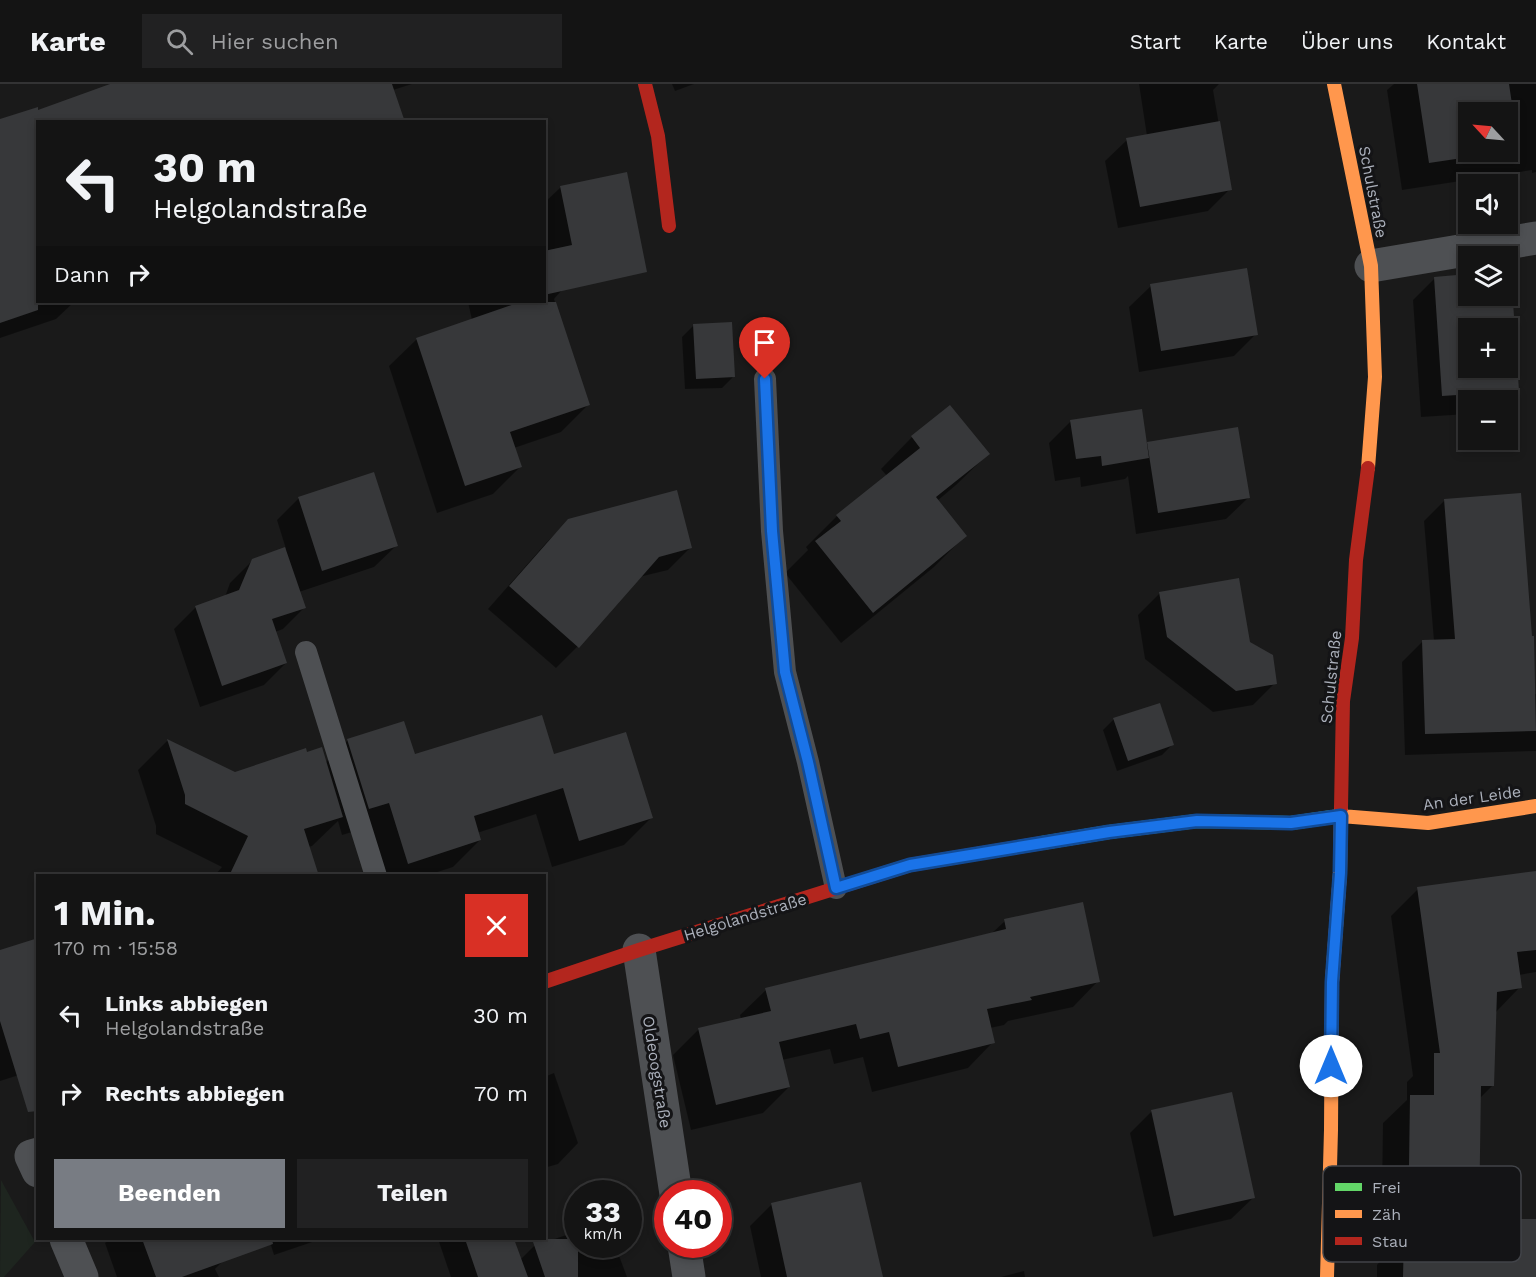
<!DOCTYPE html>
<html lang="de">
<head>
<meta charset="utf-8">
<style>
	body { margin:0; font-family:"Work Sans",sans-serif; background:#212122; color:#f1f3f6; height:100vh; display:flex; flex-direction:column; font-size:22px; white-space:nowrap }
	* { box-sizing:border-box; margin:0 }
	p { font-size:20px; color:#9d9ea0 }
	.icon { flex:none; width:33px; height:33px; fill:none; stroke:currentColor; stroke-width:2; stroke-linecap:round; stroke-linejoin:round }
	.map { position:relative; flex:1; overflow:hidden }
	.sheet { position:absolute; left:36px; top:790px; width:510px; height:366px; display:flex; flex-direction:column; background:#141414; border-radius:0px; box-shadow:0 3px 9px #0003,0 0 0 2px #333334 }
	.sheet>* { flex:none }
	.banner { position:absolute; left:36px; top:36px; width:510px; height:183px; border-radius:0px; box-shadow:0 3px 9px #0003,0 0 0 2px #333334; background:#141414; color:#f1f3f6; overflow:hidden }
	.needle { width:39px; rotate:296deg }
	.controls { position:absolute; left:1458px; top:18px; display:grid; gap:12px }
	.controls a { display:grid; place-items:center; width:60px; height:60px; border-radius:0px; background:#141414; box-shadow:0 3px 9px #0003,0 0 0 2px #333334; font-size:30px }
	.speed { position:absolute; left:564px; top:1096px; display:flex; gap:12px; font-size:30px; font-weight:700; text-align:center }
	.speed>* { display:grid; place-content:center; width:78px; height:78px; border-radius:50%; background:#141414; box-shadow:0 3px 9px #0003,0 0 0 2px #333334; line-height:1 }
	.speed small { font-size:15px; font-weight:400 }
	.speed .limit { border:9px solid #d22; background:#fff; color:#111 }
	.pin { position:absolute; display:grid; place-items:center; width:51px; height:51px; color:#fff; margin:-62px -26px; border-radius:50% 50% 50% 0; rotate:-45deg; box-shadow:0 0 6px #0007 }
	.pin .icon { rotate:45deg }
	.me { position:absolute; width:66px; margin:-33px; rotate:0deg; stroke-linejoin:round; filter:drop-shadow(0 0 4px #0008) }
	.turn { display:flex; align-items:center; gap:21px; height:126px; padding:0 18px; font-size:27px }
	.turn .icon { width:78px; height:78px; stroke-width:2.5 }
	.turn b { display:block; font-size:42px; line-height:51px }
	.then { display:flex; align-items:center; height:57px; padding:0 18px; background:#0003; gap:12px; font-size:22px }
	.round { display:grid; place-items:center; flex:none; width:63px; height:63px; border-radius:0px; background:#212122 }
	.head { display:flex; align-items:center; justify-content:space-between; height:102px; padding:0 18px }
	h1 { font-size:36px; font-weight:700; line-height:45px }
	.action { display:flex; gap:12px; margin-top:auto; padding:12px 18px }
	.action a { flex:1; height:69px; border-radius:0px; background:#787c83; color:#fff; font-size:24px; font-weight:700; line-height:69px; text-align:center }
	.action a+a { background:#212122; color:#f1f3f6 }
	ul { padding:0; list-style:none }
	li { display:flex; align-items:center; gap:18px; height:78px; padding:0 18px }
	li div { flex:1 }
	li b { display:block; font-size:22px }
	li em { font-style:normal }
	header { display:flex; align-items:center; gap:36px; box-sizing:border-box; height:84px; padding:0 30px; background:#141414; border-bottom:2px solid #333334 }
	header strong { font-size:28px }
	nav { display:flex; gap:33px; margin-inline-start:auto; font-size:21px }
	.search { width:420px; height:54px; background:#212122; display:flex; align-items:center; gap:15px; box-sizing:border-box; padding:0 21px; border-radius:0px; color:#9d9ea0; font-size:22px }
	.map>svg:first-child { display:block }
</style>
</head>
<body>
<header>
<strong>Karte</strong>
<div class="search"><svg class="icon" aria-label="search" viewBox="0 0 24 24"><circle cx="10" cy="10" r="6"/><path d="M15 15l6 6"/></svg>Hier suchen</div>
<nav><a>Start</a><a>Karte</a><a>Über uns</a><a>Kontakt</a></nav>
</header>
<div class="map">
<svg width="1536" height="1193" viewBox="0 0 1536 1193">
	<rect width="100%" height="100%" fill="#1a1a1a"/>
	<path fill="#1e251f" d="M 1,1096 L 35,1158 L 4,1193 L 0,1193 Z"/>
	<path fill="#0007" fill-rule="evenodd" d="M 114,0 L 412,0 L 393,6 L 38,38 L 38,218 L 74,218 L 56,235 L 0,254 L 0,37 L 36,28 Z
		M 672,0 L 694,0 L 675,7 Z
		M 1139,0 L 1219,0 L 1213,6 L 1230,105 L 1208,127 L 1118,144 L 1105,77 L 1127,56 L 1147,52 Z
		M 1394,0 L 1536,0 L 1536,88 L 1532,89 L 1532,86 L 1402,106 L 1387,6 ZM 1468,28 L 1508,28 L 1508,68 L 1468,68 Z
		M 625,89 L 562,206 L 554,215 L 588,321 L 561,348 L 514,364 L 520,383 L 493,410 L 437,429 L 389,282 L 417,255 L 472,236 L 468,218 L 544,218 L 544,168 L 548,168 L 544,153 L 544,119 L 561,103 Z
		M 1508,189 L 1510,189 L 1517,307 L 1507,316 L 1468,316 L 1468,330 L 1421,333 L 1413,216 L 1435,194 L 1468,192 L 1468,212 L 1508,212 ZM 1468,244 L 1508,244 L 1508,284 L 1468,284 Z
		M 1151,202 L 1256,250 L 1234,272 L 1139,288 L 1129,223 Z
		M 693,242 L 733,293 L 722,304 L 685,305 L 682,253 Z
		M 1070,338 L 1145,362 L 1148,359 L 1248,414 L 1226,435 L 1136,450 L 1128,392 L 1125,395 L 1081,403 L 1080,393 L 1055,397 L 1049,359 Z
		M 912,353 L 988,370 L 956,401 L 937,417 L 965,452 L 934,483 L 841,559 L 785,489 L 808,466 L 806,463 L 837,432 L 887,392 L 881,385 Z
		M 299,414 L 396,462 L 374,483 L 299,508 L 304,524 L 283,545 L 275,548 L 286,579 L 264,601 L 200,623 L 174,545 L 196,523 L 225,513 L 230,499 L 253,476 L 286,465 L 277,436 Z
		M 1445,416 L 1534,610 L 1536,610 L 1536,667 L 1405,671 L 1402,578 L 1423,557 L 1434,557 L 1424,437 Z
		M 569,436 L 690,464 L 668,486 L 639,493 L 578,562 L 556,584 L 488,525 L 546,459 Z
		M 1160,509 L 1249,559 L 1275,599 L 1253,621 L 1213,628 L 1145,575 L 1138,531 Z
		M 1114,635 L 1173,660 L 1162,671 L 1117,687 L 1103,646 Z
		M 348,656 L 414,672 L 553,672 L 651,734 L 624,761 L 552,783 L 536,730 L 477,749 L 480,756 L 453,783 L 425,792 L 377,792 L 362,745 L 342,751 L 338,737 L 312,762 L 278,773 L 315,792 L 214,792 L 222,783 L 156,750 L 156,742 L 138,686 L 167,657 L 234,690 L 306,670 L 325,679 Z
		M 1536,793 L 1536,888 L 1519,891 L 1520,903 L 1495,929 L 1493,1001 L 1480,1014 L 1477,1136 L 1536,1136 L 1536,1193 L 1377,1193 L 1377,1181 L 1381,1176 L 1383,1039 L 1407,1016 L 1407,998 L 1413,992 L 1391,832 L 1418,805 Z
		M 1005,837 L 1098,897 L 1073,923 L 1008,937 L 1004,941 L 990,944 L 993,958 L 968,984 L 872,1008 L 863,973 L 834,980 L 830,965 L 782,976 L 789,1003 L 763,1029 L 691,1046 L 673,971 L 699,945 L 741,935 L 740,931 L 766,906 L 991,850 Z
		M 0,867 L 38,985 L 0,997 Z
		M 554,989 L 578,1059 L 558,1080 L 544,1084 L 544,993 Z
		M 1152,1027 L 1253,1114 L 1231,1135 L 1153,1153 L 1130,1049 Z
		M 772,1120 L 865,1193 L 761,1193 L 750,1142 Z
		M 578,1147 L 578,1161 L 615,1161 L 627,1193 L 451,1193 L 438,1155 L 513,1155 L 520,1176 L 534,1162 Z
		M 110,1155 L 215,1155 L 223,1177 L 215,1185 L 219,1193 L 117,1193 L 105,1159 Z
		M 269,1155 L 321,1155 L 274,1171 Z
		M 1024,1187 L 1025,1193 L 1001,1193 Z"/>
	<path fill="#37383a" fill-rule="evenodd" d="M 110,0 L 392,0 L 405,38 L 38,38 L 38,226 L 0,239 L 0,35 L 38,23 L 38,26 Z
		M 1417,0 L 1509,0 L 1515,40 L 1508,41 L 1508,28 L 1468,28 L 1468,68 L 1489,68 L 1489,70 L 1429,79 Z
		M 1220,37 L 1232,106 L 1140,123 L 1126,54 Z
		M 627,88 L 647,188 L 544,211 L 544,167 L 572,161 L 560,102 Z
		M 1247,184 L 1258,251 L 1161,267 L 1150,200 Z
		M 1508,188 L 1511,188 L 1519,307 L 1442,312 L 1434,193 L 1468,190 L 1468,212 L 1508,212 ZM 1468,244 L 1508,244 L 1508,284 L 1468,284 Z
		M 520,218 L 556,218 L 590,321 L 510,348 L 522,383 L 465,402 L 416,254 Z
		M 732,238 L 735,293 L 696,295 L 693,240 Z
		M 950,321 L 990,370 L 936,413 L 967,452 L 873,529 L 815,457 L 841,437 L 836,431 L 920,364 L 911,352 Z
		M 1142,325 L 1149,374 L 1102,382 L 1101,372 L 1076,375 L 1070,336 Z
		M 1238,343 L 1250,414 L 1158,429 L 1147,358 Z
		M 374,388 L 398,462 L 322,487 L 298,413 Z
		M 677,406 L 692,464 L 659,473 L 579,564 L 509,502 L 568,435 Z
		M 1521,409 L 1532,552 L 1534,552 L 1536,647 L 1425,650 L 1422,556 L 1455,555 L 1444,415 Z
		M 285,463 L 306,524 L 272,535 L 287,579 L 222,602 L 195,522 L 239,506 L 252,475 Z
		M 1239,494 L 1250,558 L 1273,571 L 1277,600 L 1236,607 L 1167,553 L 1159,508 Z
		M 1160,619 L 1174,661 L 1128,677 L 1113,634 Z
		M 542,631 L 554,670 L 626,648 L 653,734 L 579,757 L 563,704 L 474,732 L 481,756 L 408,780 L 389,719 L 369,725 L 347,655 L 404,637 L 415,670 Z
		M 167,655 L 235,688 L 306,664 L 307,668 L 322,663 L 343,733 L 304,745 L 319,792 L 229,792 L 248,752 L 185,720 L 185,711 Z
		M 1536,787 L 1536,866 L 1517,868 L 1522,904 L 1497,908 L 1494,1002 L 1481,1002 L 1479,1135 L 1536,1135 L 1536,1193 L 1403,1193 L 1404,1152 L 1408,1152 L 1410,1011 L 1434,1011 L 1434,969 L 1440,969 L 1417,803 Z
		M 1083,818 L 1100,898 L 1030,913 L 1032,916 L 987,925 L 995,959 L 898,983 L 889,948 L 860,955 L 856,940 L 779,958 L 790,1003 L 716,1021 L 698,944 L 771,927 L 765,904 L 1006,845 L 1004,835 Z
		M 38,854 L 38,1027 L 28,1028 L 0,937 L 0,866 Z
		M 1232,1008 L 1255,1114 L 1174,1132 L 1151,1026 Z
		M 861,1098 L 883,1193 L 787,1193 L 771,1119 Z
		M 142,1155 L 272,1155 L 273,1160 L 182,1193 L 156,1193 Z
		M 465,1155 L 514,1155 L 528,1193 L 478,1193 Z
		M 532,1155 L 578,1155 L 578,1193 L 545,1193 Z"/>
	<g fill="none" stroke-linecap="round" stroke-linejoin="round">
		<path stroke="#4e5053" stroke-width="22" d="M 765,295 L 772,447 L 785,588 L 808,678 L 836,804
			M 306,568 L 376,792"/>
		<path stroke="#4e5053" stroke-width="33" d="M 1371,182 L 1536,154
			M 639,866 L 676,1110
			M 38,1070 L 31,1072 L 38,1087
			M 66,1155 L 82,1193
			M 684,1161 L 689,1193"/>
		<path stroke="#63d668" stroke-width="14" d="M 1042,759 L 1109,748 L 1197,737 L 1291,739 L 1332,733"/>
		<path stroke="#ff974d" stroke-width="14" d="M 1334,0 L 1371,182 L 1375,293 L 1368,384
			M 1332,733 L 1341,732 L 1428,739 L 1536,722
			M 1327,1193 L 1331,1046 L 1332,898 L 1340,789 L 1341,724"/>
		<path stroke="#b3261e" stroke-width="14" d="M 645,0 L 658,52 L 669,142
			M 1341,724 L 1343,617 L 1352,554 L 1356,476 L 1368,384
			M 544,898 L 639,866 L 910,781 L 1042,759"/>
	</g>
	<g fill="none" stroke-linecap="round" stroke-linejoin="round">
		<defs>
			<path id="route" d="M 765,295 L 772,447 L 785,588 L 808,678 L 836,804 L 910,781 L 1109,748 L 1197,737 L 1291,739 L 1341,732 L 1340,789 L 1332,898 L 1331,982"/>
		</defs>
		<use href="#route" stroke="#114b97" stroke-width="15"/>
		<use href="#route" stroke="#1a73e8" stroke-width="10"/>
	</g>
	<g text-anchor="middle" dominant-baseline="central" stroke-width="6" stroke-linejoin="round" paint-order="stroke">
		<g font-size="16" fill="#abb0bb" stroke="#141416">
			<text transform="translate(1373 108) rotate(79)">Schulstraße</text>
			<text transform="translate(1331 593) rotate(-84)">Schulstraße</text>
			<text transform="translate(1472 714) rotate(-8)">An der Leide</text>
			<text transform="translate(745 833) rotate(-17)">Helgolandstraße</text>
			<text transform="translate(657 988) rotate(81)">Oldeoogstraße</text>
		</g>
	</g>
	<rect x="1323" y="1082" width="198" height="96" rx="9" fill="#141416" stroke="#414348" stroke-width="1.5"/>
	<rect x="1335" y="1099" width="27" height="8" fill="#63d668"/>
	<rect x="1335" y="1126" width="27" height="8" fill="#ff974d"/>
	<rect x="1335" y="1153" width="27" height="8" fill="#b3261e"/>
	<g font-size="16" fill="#abb0bb">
		<text x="1372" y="1109">Frei</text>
		<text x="1372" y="1136">Zäh</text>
		<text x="1372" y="1163">Stau</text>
	</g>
</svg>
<div class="controls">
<a><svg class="needle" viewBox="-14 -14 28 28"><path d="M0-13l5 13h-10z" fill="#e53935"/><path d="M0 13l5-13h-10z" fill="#9d9ea0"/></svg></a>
<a><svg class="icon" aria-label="sound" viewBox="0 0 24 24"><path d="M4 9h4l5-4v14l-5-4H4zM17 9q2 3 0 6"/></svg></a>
<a><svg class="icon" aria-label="layers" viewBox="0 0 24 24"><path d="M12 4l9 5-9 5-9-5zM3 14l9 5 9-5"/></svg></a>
<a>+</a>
<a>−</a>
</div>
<div class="speed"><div>33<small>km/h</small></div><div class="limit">40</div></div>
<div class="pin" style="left:765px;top:295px;background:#d93025"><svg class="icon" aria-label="arrive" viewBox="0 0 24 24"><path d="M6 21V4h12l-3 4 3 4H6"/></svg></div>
<svg class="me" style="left:1331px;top:982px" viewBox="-20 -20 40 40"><circle r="19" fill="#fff"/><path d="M0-13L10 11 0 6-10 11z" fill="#1a73e8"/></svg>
<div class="banner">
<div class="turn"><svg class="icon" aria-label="left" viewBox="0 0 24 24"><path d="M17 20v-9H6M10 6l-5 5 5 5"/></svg><div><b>30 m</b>Helgolandstraße</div></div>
<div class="then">Dann<svg class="icon" aria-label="right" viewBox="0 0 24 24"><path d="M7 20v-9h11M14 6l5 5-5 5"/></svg></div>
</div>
<section class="sheet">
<div class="head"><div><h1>1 Min.</h1><p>170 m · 15:58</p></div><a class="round" style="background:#d93025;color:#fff"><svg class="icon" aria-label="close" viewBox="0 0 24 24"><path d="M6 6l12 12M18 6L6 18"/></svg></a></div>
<ul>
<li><svg class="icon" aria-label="left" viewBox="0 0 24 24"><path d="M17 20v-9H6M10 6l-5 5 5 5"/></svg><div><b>Links abbiegen</b><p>Helgolandstraße</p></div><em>30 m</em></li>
<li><svg class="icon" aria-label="right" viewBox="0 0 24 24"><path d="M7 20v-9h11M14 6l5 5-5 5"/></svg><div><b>Rechts abbiegen</b></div><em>70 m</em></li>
</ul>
<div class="action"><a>Beenden</a><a>Teilen</a></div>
</section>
</div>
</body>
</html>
